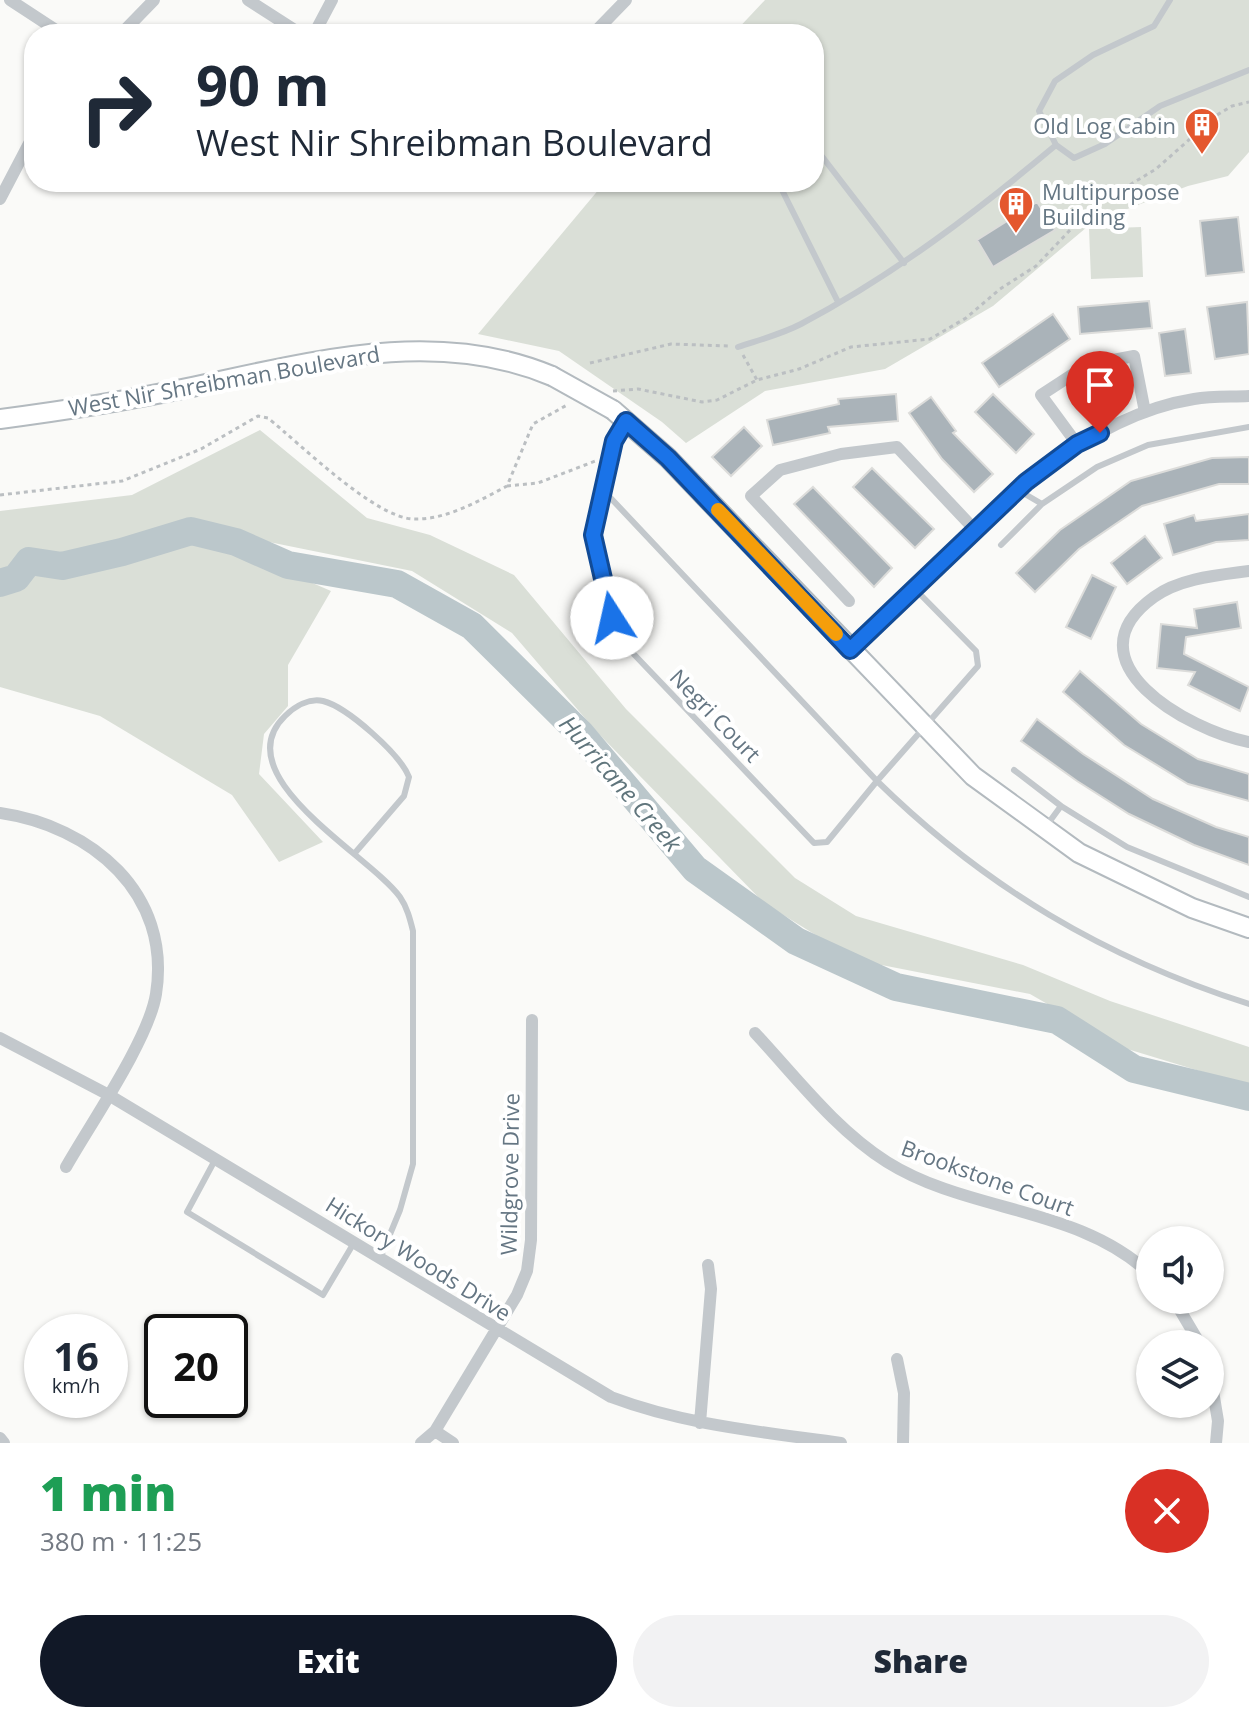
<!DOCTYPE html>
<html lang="en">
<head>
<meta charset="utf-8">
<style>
	body { margin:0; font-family:"Open Sans",sans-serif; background:#f2f2f3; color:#1f2937; height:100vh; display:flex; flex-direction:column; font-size:30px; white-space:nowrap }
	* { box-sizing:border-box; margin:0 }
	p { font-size:26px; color:#747a83 }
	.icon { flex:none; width:44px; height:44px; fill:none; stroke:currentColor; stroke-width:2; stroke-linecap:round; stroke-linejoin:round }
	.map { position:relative; height:1443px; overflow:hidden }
	.sheet { display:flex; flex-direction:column; background:#fff; flex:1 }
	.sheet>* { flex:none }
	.top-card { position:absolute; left:24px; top:24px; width:800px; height:168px; border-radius:32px; box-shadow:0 2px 6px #0004; background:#fff; color:#1f2937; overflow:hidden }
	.controls { position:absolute; left:1136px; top:1226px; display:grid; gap:16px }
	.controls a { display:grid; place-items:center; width:88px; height:88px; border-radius:50%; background:#fff; box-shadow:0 2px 6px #0004; font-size:40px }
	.speed { position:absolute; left:24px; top:1314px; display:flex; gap:16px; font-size:40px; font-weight:700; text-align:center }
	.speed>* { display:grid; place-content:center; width:104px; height:104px; border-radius:50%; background:#fff; box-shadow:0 2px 6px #0004; line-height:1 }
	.speed small { font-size:20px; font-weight:400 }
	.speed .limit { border:4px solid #111; border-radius:12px; background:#fff; color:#111 }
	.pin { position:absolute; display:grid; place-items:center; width:68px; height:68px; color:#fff; margin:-82px -34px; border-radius:50% 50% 50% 0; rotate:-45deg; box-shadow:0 0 8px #0007 }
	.pin .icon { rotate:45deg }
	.me { position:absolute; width:88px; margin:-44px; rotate:350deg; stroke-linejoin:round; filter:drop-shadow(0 0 6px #0008) }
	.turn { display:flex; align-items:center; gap:28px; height:168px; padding:0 40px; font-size:36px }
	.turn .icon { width:104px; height:104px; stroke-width:2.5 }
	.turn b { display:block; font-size:56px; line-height:68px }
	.round { display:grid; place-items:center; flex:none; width:84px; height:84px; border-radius:42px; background:#f2f2f3 }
	.headline { display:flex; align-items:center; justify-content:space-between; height:136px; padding:0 40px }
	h1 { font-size:48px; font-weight:800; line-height:60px; color:#1e9e55 }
	.cta { display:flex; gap:16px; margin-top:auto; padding:16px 40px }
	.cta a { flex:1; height:92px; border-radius:48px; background:#111827; color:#fff; font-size:32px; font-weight:800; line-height:92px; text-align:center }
	.cta a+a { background:#f2f2f3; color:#1f2937 }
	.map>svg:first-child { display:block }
</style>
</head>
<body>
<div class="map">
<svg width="1249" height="1443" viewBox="0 0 1249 1443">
	<rect width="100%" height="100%" fill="#fafaf8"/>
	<path fill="#dadfd7" d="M 765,0 L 1249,0 L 1249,152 L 1228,176 L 1188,186 L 1093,222 L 993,306 L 885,369 L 765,391 L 686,443 L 662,422 L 559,351 L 478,334 L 605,182 L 814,182 L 814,34 L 733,34 Z
		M 1141,227 L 1143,277 L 1091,279 L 1089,229 Z
		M 260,430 L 367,518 L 430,535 L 514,575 L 626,709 L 795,878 L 856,916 L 1023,965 L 1110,1001 L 1249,1047 L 1249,1086 L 1124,1048 L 1030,994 L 856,960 L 764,903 L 596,731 L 512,633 L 412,571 L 264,541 L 264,562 L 331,591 L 288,665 L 288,706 L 264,734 L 259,774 L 323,842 L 279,862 L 232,795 L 100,716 L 0,687 L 0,511 L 132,495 Z"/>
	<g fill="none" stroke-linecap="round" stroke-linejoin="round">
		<path stroke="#bbc7cb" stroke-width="28" d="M 0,583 L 16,578 L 29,561 L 62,566 L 122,552 L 191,531 L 236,542 L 288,565 L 397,584 L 472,626 L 581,734 L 695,869 L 796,941 L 896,987 L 1057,1020 L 1134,1069 L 1249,1097"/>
	</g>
	<path fill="#aab3b9" stroke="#dcdcda" stroke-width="2" d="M 1037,202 L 1055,230 L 993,267 L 977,240 Z
		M 1238,217 L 1244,272 L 1206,276 L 1200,221 Z
		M 1149,301 L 1152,328 L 1080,334 L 1078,307 Z
		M 1247,302 L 1249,354 L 1215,359 L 1207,307 Z
		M 1053,314 L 1070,339 L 999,387 L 982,363 Z
		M 1185,329 L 1191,373 L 1165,376 L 1159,333 Z
		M 896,394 L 898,421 L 828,427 L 830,433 L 773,445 L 767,420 L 839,404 L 838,399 Z
		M 993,394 L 1034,434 L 1016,453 L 975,412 Z
		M 931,397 L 956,431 L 953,433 L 993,474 L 974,492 L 942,459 L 909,413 Z
		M 744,427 L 762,446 L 731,476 L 712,457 Z
		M 1249,457 L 1249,484 L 1219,484 L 1142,506 L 1079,549 L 1035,592 L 1016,573 L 1060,530 L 1131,481 L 1212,458 Z
		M 872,468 L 934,529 L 915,548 L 853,487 Z
		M 813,487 L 892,568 L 874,587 L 794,504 Z
		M 1249,514 L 1249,540 L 1216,542 L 1173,555 L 1164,524 L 1194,515 L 1196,521 Z
		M 1145,536 L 1162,558 L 1127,584 L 1111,563 Z
		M 1092,575 L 1116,587 L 1091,639 L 1066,627 Z
		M 1237,602 L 1241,628 L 1186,637 L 1184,654 L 1249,687 L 1240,711 L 1188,685 L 1195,672 L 1157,668 L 1161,624 L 1197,628 L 1194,609 Z
		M 1080,671 L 1141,724 L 1198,759 L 1249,774 L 1249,801 L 1188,784 L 1124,745 L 1063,692 Z
		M 1037,719 L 1083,754 L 1153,799 L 1216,827 L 1249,837 L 1249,865 L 1194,845 L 1129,814 L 1077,781 L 1021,741 Z"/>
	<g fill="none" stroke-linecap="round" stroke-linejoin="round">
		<defs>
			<path id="secondary" d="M 613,410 L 668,458 L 973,776 L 1079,853 L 1192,908 L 1249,928
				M 0,419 C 62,411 125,401 187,388 C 307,363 434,326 552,376"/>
		</defs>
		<use href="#secondary" stroke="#b3babf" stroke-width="22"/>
		<path stroke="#bbbfc2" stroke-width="3" stroke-dasharray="4 4" stroke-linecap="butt" d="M 743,355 L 757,380
			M 590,363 L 671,344 L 728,346
			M 613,391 L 638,389 L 702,402 L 717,400 L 757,380 L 799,369 L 851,347 L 930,339 L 966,318 L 1000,289 L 1036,266 L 1090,209 L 1156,169 L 1217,115 L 1232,106 L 1249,102
			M 507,486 L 538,483 L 598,460
			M 0,495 L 122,481 L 201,449 L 258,416 L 268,418 C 299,443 376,519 414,519 C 446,520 479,501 507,486 L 533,424 L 567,405"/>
		<path stroke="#c3c8cc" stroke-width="6" d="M 1170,0 L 1154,26 L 1093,55 L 1055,81 L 1039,111 L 1056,145 L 1074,158 L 1105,144 L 1160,106 L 1249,70
			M 814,146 L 904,263
			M 778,182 L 838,302
			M 738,347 C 759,340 782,334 801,324 C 894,275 976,212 1056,145
			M 1018,490 L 1042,504 L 1097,467 L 1148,445 L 1249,427
			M 605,492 L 877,781 L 827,842 L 814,843 L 627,647 L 612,618 L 593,535 L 614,441 L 624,424
			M 1001,545 L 1042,504
			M 914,588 L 976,651 L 978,666 L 877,781 C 985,887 1105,958 1249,1004
			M 1014,770 L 1061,806
			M 1047,825 L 1061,806 L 1127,847 L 1249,897
			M 354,854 L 404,796 L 409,777 C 400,754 347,707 323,701 C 309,698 295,706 285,716 C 223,776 371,856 400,897 C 407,907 410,919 413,931 L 413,1164 L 400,1210 L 381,1256
			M 215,1160 L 187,1212 L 323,1295 L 355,1241"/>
		<path stroke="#c3c8cc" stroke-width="12" d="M 10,0 L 62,34
			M 248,0 L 301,34
			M 121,34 L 154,0
			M 314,34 L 332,0
			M 593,34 L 626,0
			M 0,199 L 34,134
			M 1077,444 L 1041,395 L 1087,365 L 1134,356 L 1145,412
			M 1249,571 C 1219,575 1180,578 1154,597 C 1065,661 1189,731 1249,742
			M 849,601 L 751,496 L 780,470 L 841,454 L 897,447 L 975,530
			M 850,650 C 945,559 1059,420 1194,399 C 1212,396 1231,397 1249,396
			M 0,813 C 91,826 172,893 156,994 C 149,1039 91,1123 66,1167
			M 755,1033 C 796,1077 835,1129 887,1162 C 968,1213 1078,1206 1150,1274
			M 0,1038 L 107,1094 L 611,1397 C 685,1425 763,1432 841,1443
			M 1174,1300 L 1200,1344
			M 897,1359 L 904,1393 L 903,1443
			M 1210,1373 L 1218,1421 L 1216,1443
			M 700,1423 L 711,1289 L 708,1265
			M 435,1431 L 453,1443
			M 0,1438 L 4,1443
			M 421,1443 L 435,1431 L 517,1295 L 527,1271 L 531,1240 L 532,1020"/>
		<use href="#secondary" stroke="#fff" stroke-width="18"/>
		<defs>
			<path id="secondary-bridge" d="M 552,376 L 613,410"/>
		</defs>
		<use href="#secondary-bridge" stroke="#b3babf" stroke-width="22" stroke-linecap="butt"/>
		<use href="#secondary-bridge" stroke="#fff" stroke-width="18"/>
	</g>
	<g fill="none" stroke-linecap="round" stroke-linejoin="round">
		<defs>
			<path id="route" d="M 612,618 L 593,535 L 614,441 L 626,421 L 668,458 L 850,650 L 1026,482 L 1077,444 L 1100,433"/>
		</defs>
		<use href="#route" stroke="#114b97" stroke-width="20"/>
		<use href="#route" stroke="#1a73e8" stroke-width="14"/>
		<path stroke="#f59e0b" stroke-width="14" d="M 718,510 L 836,634"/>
	</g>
	<defs>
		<symbol id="building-pin" viewBox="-11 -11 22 30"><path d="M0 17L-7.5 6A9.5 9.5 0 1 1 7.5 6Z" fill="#e4572e" stroke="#fff"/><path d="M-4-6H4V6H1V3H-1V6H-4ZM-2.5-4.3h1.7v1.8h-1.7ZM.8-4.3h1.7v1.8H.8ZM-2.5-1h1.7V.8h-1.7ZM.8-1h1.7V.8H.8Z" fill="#fff"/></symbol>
	</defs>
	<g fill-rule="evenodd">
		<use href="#building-pin" x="1182" y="105" width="40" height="54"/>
		<use href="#building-pin" x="996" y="184" width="40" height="54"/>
	</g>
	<g text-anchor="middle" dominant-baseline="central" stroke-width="8" stroke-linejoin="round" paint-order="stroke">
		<g font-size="22" fill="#657683" stroke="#fff" text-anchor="end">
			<text x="1176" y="125">Old Log Cabin</text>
			<text x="1042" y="191" text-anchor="start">Multipurpose<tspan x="1042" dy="25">Building</tspan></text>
		</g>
		<g font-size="22" fill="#657683" stroke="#fff">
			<text transform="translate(224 380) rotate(-10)">West Nir Shreibman Boulevard</text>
			<text transform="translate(716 715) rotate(46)">Negri Court</text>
			<text transform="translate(509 1174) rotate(-89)">Wildgrove Drive</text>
			<text transform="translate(988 1177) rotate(20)">Brookstone Court</text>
			<text transform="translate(419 1258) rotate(32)">Hickory Woods Drive</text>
		</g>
		<g font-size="24" font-style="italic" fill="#60757c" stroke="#fff">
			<text transform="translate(621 783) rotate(49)">Hurricane Creek</text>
		</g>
	</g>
</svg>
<div class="controls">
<a><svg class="icon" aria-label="sound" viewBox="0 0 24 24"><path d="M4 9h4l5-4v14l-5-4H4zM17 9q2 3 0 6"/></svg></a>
<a><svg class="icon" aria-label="layers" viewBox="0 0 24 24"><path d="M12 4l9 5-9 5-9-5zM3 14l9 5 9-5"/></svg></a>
</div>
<div class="speed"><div>16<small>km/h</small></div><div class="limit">20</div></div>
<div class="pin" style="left:1100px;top:433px;background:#d93025"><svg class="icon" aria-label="arrive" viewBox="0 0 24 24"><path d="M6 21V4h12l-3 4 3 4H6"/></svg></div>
<svg class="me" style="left:612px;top:618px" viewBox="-20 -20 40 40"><circle r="19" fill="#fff"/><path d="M0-13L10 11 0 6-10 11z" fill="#1a73e8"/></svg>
<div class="top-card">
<div class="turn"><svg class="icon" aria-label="right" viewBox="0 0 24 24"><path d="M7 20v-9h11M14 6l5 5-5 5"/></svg><div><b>90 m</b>West Nir Shreibman Boulevard</div></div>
</div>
</div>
<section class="sheet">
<div class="headline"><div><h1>1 min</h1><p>380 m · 11:25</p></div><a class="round" style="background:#d93025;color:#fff"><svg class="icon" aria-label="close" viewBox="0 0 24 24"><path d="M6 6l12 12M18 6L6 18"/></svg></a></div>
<div class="cta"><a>Exit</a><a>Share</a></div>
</section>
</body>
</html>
